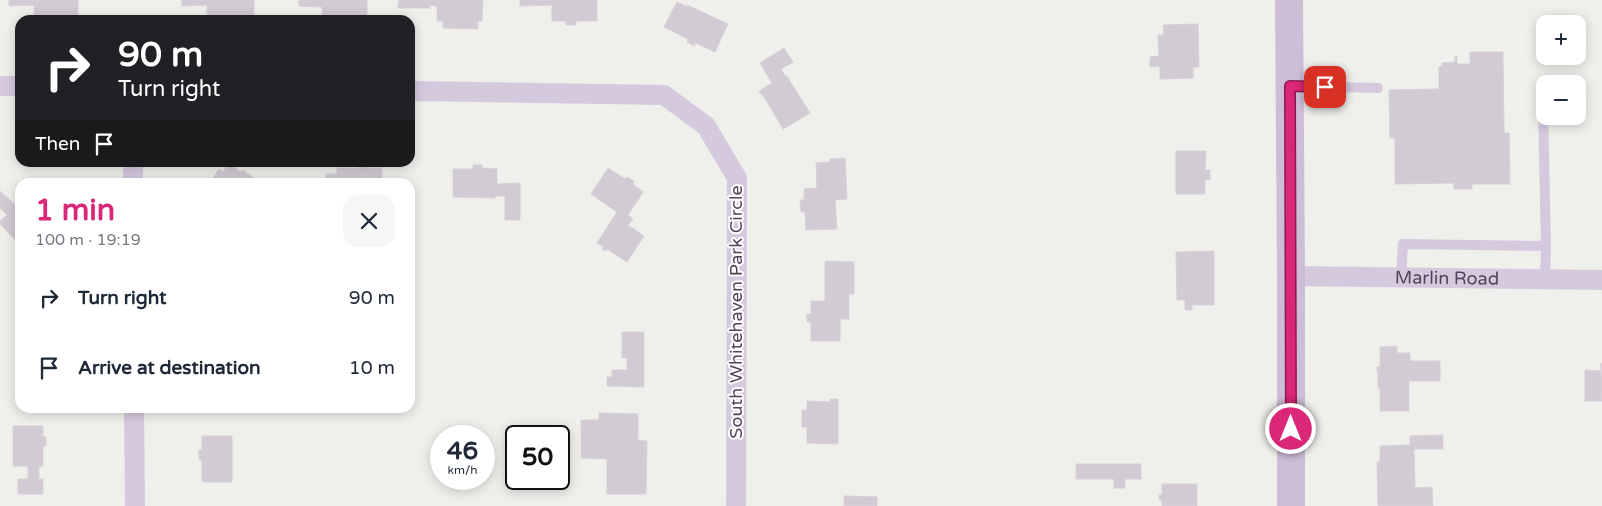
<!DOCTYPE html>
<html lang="en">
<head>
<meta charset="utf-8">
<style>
	body { margin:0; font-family:"Varela Round",sans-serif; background:#f6f6f7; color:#1f2937; height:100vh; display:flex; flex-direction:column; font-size:19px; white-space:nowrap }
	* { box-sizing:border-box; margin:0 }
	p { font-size:16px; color:#747a83 }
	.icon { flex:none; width:28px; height:28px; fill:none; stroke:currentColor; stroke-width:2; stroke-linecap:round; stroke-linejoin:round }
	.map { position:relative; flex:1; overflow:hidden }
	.panel { position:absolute; left:15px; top:178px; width:400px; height:235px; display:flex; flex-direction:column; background:#fff; border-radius:15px; box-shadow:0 2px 12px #0003 }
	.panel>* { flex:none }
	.guide { position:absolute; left:15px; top:15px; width:400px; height:152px; border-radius:15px; box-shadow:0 2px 12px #0003; background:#202124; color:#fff; overflow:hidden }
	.buttons { position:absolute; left:1536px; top:15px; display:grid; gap:10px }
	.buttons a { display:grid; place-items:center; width:50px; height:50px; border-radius:10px; background:#fff; box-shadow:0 2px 12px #0003; font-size:25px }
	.speed { position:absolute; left:430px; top:425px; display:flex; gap:10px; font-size:25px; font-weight:700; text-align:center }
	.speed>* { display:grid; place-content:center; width:65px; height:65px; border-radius:50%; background:#fff; box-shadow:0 2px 12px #0003; line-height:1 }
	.speed small { font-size:12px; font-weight:400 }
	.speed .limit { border:2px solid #111; border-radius:8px; background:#fff; color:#111 }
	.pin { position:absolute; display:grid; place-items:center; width:42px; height:42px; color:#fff; margin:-21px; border-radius:10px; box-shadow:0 2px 8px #0006 }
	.me { position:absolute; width:55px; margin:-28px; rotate:0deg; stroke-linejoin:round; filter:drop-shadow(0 0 4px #0008) }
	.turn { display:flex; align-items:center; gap:18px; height:105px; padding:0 20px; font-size:22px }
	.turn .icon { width:65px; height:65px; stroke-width:2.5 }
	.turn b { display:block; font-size:35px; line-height:42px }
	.then { display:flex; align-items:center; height:48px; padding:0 20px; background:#0003; gap:10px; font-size:19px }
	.round { display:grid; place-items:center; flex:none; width:52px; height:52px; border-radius:15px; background:#f6f6f7 }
	.summary { display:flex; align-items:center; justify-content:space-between; height:85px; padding:0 20px }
	h1 { font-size:30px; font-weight:800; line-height:38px; color:#db2777 }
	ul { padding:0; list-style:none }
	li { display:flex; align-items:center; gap:15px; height:70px; padding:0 20px }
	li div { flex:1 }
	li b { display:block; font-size:19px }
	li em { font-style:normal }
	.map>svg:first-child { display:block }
</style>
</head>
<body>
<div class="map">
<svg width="1602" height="506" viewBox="0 0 1602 506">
	<rect width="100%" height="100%" fill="#efefec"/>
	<path fill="#d3cbd4" stroke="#d7d0d8" d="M 9,0 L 78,0 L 78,20 L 34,20 L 34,5 L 9,6 Z
		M 182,0 L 254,0 L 254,20 L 207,20 L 207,5 L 182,6 Z
		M 299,0 L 367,0 L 367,20 L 322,20 L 322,7 L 299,6 Z
		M 399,0 L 483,0 L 482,21 L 478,21 L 478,29 L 443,28 L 443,21 L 437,21 L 437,6 L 430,5 L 430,8 L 398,8 Z
		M 520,0 L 597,0 L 597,21 L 576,21 L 576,25 L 566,25 L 566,21 L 552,21 L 552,5 L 520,6 Z
		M 677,2 L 687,7 L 687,5 L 728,24 L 715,52 L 696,43 L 694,46 L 687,42 L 688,39 L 664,27 Z
		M 1198,24 L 1199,67 L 1193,67 L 1193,78 L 1160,79 L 1160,66 L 1150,67 L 1150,57 L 1159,56 L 1158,35 L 1164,35 L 1163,25 Z
		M 784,48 L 793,62 L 781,69 L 785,76 L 786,75 L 810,113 L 783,129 L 766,100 L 759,91 L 772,83 L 760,63 Z
		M 1470,52 L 1503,52 L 1504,133 L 1509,133 L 1510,184 L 1472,184 L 1472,189 L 1454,189 L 1454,183 L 1395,184 L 1395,138 L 1390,138 L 1389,90 L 1439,89 L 1439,67 L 1442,66 L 1442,63 L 1455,62 L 1455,56 L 1457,56 L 1457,64 L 1470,64 Z
		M 1176,151 L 1206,151 L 1205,170 L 1210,170 L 1210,180 L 1205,180 L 1205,194 L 1176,194 Z
		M 845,158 L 847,199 L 835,200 L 837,229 L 806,230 L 805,212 L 801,212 L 800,200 L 804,200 L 804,189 L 817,188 L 816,163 L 830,162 L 830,159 Z
		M 229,163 L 240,172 L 243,170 L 259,182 L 213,182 L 215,180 L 213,178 L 219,169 L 223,172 Z
		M 358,165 L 367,165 L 367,168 L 382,168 L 382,182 L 326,182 L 326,174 L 337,174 L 337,168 L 358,168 Z
		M 473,165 L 482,165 L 482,168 L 497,169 L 497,184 L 520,183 L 520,220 L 505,220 L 505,196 L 495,196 L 495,198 L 453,197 L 453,169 L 473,169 Z
		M 608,168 L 625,179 L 627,177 L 634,181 L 633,184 L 643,192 L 628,215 L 633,219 L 628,225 L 644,236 L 627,262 L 607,249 L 606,251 L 602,249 L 604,247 L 597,243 L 617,212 L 591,194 Z
		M 0,191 L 15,205 L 18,202 L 20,204 L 20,245 L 0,224 L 0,221 L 7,215 L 0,208 Z
		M 1214,251 L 1214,305 L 1192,305 L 1192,310 L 1185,310 L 1185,300 L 1177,300 L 1176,252 Z
		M 825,261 L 854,262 L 854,294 L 849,294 L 849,319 L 840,319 L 840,341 L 811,341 L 811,322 L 807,322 L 807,314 L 811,314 L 811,301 L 825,301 Z
		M 622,332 L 644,332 L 644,387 L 607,386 L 607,377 L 612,377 L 612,370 L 627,370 L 627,358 L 622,358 Z
		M 1397,346 L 1397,353 L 1410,353 L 1410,361 L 1440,361 L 1440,381 L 1409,381 L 1409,411 L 1380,411 L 1380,388 L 1378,388 L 1378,372 L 1377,372 L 1377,367 L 1380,367 L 1380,347 Z
		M 1601,363 L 1602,401 L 1585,401 L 1585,370 L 1601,371 Z
		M 830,399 L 838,399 L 838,444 L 807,443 L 807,427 L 802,427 L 802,410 L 807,410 L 807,401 L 830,402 Z
		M 599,413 L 638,414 L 638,440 L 647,441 L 646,494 L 607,494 L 607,459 L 581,458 L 581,420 L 599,420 Z
		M 13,426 L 43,426 L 43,437 L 46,437 L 46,446 L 43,446 L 43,466 L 39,466 L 39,479 L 43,479 L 43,494 L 18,494 L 18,479 L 28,479 L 28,466 L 13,466 Z
		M 1443,435 L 1443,449 L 1414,449 L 1415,488 L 1432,487 L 1433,506 L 1378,506 L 1377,462 L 1380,462 L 1380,446 L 1410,445 L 1410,436 Z
		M 202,436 L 232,436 L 232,482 L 202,482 L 202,460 L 199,460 L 199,450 L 202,450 Z
		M 1076,464 L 1141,464 L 1141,479 L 1125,479 L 1125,488 L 1114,488 L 1114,479 L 1076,479 Z
		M 1162,484 L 1197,484 L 1197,506 L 1162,506 L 1162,500 L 1159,500 L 1159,495 L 1162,495 Z
		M 844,496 L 877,497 L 877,506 L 844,506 Z"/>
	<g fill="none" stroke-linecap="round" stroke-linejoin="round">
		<path stroke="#d5c9de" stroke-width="10" d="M 1291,86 L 1378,88
			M 1543,109 L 1546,246 L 1545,279
			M 1401,277 L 1403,244 L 1546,246"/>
		<g stroke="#d5c9de" stroke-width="20">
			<path d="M 0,86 L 20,86"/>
			<path d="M 410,91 L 664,95 L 706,126 L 737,178 L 736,506"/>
			<path d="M 133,162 L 133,182"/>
			<path id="s1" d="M 1291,276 L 1602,280"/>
			<path d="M 134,408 L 135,506"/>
		</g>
		<path stroke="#cebdd7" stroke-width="28" d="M 1289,0 L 1291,276 L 1291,506"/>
	</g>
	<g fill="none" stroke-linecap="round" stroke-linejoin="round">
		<defs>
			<path id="route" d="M 1291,429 L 1290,86 L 1325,87"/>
		</defs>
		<use href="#route" stroke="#8e194d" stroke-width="12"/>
		<use href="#route" stroke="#db2777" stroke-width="9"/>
	</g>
	<g text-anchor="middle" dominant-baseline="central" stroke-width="4" stroke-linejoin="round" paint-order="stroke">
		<g font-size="18" fill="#51435b" stroke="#fff">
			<text stroke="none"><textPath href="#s1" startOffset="156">Marlin Road</textPath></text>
			<text transform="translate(736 312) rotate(-90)">South Whitehaven Park Circle</text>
		</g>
	</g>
</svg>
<div class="buttons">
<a>+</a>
<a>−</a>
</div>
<div class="speed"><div>46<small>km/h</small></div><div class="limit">50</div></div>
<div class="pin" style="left:1325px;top:87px;background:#d93025"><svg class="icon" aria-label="arrive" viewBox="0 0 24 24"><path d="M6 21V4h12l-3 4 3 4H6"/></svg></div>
<svg class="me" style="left:1291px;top:429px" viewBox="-20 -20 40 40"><circle r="17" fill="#db2777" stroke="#fff" stroke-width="3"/><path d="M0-11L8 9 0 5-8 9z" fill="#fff"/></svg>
<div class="guide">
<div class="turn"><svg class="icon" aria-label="right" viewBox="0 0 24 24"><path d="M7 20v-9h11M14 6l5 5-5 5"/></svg><div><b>90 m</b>Turn right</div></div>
<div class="then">Then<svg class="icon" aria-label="arrive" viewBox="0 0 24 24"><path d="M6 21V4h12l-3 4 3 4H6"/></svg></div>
</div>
<section class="panel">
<div class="summary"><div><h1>1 min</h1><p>100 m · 19:19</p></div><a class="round"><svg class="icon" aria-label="close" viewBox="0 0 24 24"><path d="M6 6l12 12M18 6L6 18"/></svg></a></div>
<ul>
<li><svg class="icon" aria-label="right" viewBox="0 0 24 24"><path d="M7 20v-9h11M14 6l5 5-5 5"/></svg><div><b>Turn right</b></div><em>90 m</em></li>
<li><svg class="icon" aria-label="arrive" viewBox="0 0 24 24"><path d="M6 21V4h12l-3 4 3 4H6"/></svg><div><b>Arrive at destination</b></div><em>10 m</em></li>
</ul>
</section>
</div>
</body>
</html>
